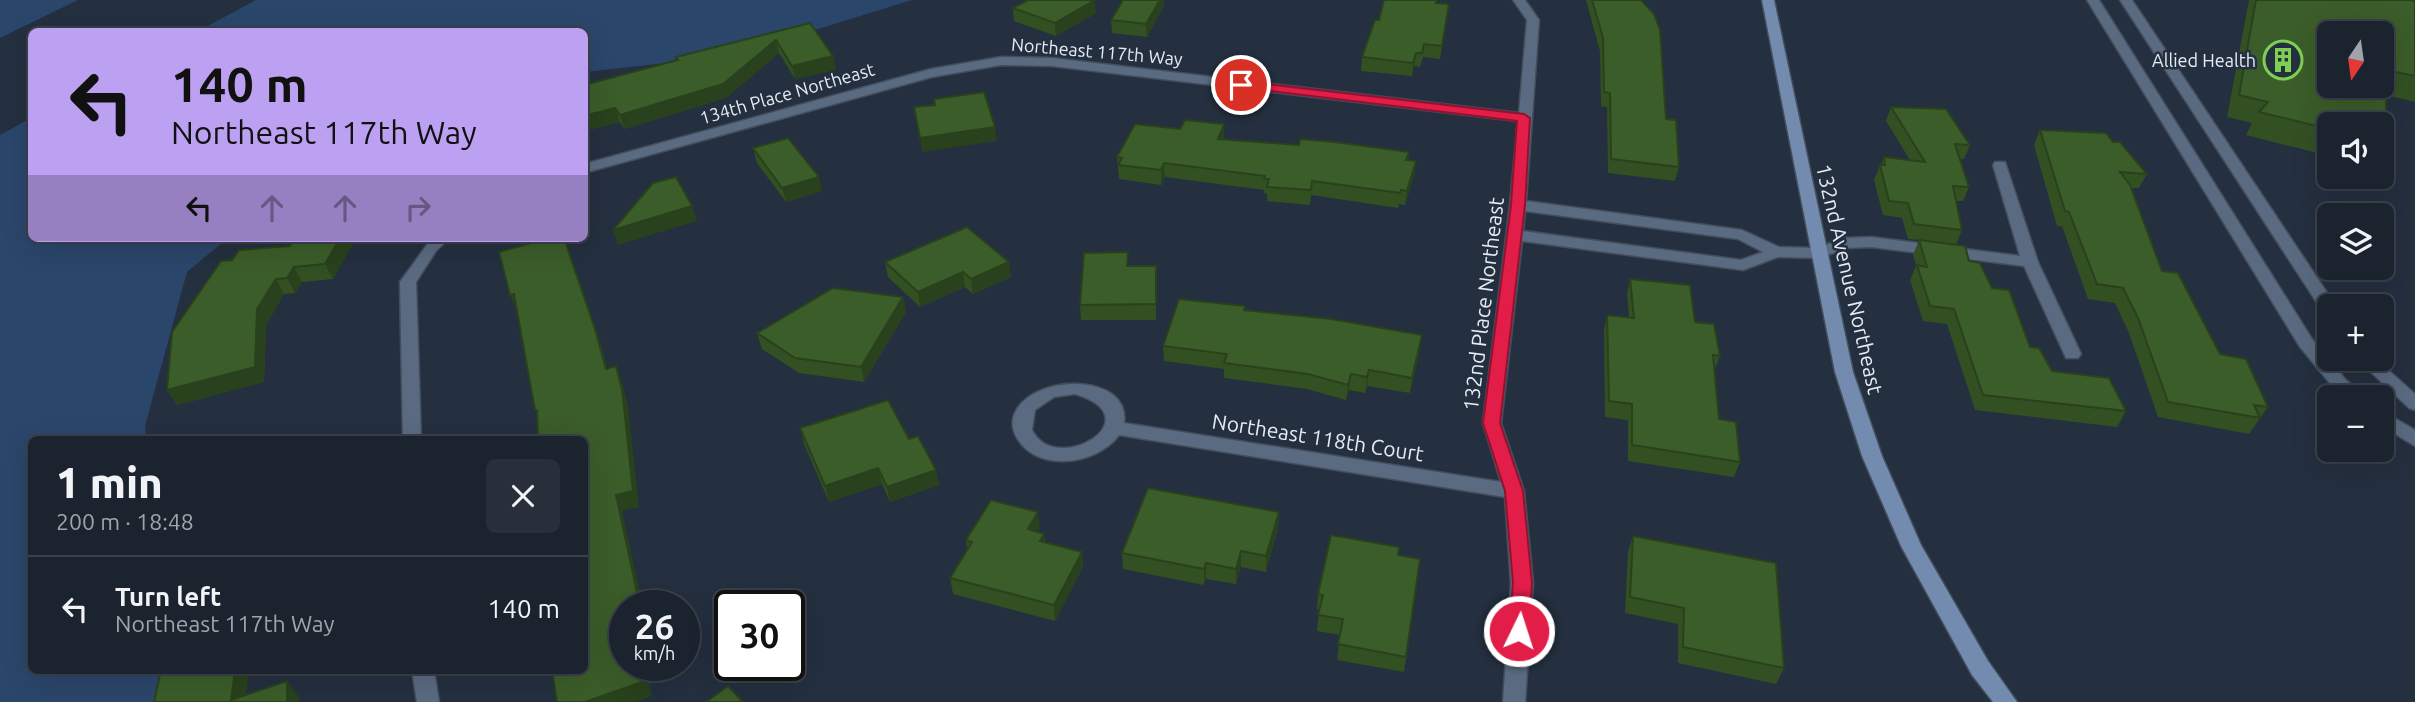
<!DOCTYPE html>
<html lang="en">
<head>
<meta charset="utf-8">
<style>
	body { margin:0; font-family:Ubuntu,sans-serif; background:#282f3b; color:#f1f3f6; height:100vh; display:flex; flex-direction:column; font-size:26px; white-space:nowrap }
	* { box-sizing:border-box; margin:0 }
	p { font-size:23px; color:#a0a4aa }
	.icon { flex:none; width:38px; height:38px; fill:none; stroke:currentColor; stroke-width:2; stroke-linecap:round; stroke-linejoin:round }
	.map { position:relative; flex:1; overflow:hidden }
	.sheet { position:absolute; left:28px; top:436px; width:560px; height:238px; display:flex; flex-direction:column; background:#1b232f; border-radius:10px; box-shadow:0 7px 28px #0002,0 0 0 2px #39404b }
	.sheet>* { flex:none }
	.top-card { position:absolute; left:28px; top:28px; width:560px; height:214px; border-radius:10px; box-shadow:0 7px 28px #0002,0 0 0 2px #39404b; background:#bca0f2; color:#111; overflow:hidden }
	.needle { width:46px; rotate:193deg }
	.buttons { position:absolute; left:2317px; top:21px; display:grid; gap:14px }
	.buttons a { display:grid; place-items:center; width:77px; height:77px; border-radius:10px; background:#1b232f; box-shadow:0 7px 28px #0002,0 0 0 2px #39404b; font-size:35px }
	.speed { position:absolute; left:609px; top:590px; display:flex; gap:14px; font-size:35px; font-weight:700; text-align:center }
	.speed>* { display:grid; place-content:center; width:91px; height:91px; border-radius:50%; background:#1b232f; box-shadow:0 7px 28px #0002,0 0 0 2px #39404b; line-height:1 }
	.speed small { font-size:18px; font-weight:400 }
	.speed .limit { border:4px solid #111; border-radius:10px; background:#fff; color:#111 }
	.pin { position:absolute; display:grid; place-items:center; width:60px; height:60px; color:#fff; margin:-30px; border:4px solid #fff; border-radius:50%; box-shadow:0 2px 7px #0007 }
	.me { position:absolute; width:77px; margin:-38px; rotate:4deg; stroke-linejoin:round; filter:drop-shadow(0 0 5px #0008) }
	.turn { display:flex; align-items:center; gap:24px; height:147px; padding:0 28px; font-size:32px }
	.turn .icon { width:91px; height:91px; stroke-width:2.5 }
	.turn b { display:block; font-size:49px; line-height:60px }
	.lanes { display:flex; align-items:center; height:66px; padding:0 28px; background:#0003; justify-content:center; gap:35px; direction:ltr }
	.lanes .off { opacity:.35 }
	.round { display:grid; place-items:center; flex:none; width:74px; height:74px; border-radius:10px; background:#282f3b }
	.overview { display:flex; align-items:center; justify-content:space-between; height:119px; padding:0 28px }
	h1 { font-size:42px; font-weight:800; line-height:52px }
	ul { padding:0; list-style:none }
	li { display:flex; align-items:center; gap:21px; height:105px; padding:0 28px; border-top:2px solid #39404b }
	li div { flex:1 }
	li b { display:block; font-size:26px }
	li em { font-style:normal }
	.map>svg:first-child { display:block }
</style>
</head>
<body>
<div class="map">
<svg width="2415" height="702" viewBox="0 0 2415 702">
	<rect width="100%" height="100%" fill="#242f3f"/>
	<path fill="#2b466b" d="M 0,0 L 78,0 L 0,38 Z
		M 256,0 L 912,0 L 730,56 L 585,72 L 584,32 L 202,29 Z
		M 31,118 L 32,238 L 228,238 L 187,272 L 145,426 L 146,439 L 32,439 L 32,670 L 166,670 L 169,702 L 0,702 L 0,135 Z"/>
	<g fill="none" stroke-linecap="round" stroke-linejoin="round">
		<defs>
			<path id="street" d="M 1513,0 L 1525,0 L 1539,20 L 1526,201 L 1742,230 L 1779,247 L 1817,248 L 1845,238 L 1871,237 L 2020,256 L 1993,165 L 1995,162 L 2005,162 L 2038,262 L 2081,354 L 2078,358 L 2066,358 L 2024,266 L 1871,247 L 1847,248 L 1819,258 L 1778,257 L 1743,270 L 1522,241 L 1501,423 L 1524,491 L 1533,583 L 1525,702 L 1503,702 L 1511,583 L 1505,497 L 1119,435 C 1096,466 1033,474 1015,434 C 1011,425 1012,417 1017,409 C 1039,373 1131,374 1124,423 L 1501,482 L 1483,423 L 1510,205 L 1518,121 L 1052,66 L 1001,65 L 932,77 L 584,173 L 584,164 L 931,69 L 1001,57 L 1052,58 L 1519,113 L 1527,20 ZM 1525,211 L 1738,239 L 1763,252 L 1741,260 L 1523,231 ZM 1075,394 C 1155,418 1056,478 1032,430 L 1035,410 L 1054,397 Z
				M 2087,0 L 2099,0 L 2312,339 L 2346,380 L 2366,397 L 2345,397 L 2334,388 L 2300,347 Z
				M 2120,0 L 2132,0 L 2336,306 L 2329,306 L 2329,314 L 2321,309 Z
				M 432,238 L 449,238 L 436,251 L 416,282 L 421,439 L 403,439 L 400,282 Z
				M 2357,359 L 2376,359 L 2415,394 L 2415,410 L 2409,408 Z
				M 2382,411 L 2415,430 L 2415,446 L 2382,426 Z
				M 412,670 L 434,670 L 439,702 L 417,702 Z"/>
			<path id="secondary" d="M 1762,0 L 1774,0 L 1853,372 L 1882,456 L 1921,545 L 1988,661 L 2017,702 L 1993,702 L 1972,675 L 1901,546 L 1862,456 L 1835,372 Z"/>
		</defs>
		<use href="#street" stroke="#434d5c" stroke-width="3"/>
		<use href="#secondary" stroke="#434d5c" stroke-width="3"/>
		<use href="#street" fill="#5a6a80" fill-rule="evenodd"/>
		<use href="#secondary" fill="#728bae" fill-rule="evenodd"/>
	</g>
	<path fill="#335023" d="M 1586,0 L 1641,0 L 1666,119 L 1679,167 L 1675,181 L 1608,173 L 1607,107 L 1601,106 L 1600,51 Z
		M 2249,0 L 2410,0 L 2415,1 L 2415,102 L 2386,95 L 2386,143 L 2382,149 L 2382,124 L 2329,124 L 2329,156 L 2246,135 L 2252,123 L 2227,117 Z
		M 1436,3 L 1449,4 L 1440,59 L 1423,57 L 1420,67 L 1414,66 L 1412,76 L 1361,71 L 1362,57 Z
		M 1164,6 L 1147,37 L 1112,33 L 1111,20 Z
		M 1013,8 L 1096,13 L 1056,36 L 1014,21 Z
		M 810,23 L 833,56 L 836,70 L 795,79 L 779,53 L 726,98 L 624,129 L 620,122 L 584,131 L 584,85 L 677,60 L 676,57 Z
		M 1891,107 L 1970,145 L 1964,159 L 1959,159 L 1969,187 L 1963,201 L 1956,201 L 1962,230 L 1956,245 L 1969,261 L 1992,288 L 2030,347 L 2052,371 L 2126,411 L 2117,427 L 1975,410 L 1947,324 L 1923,321 L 1910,280 L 1916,266 L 1913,255 L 1919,240 L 1908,239 L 1902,218 L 1883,215 L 1874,180 L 1880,165 L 1881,165 L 1884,157 L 1910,160 L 1886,121 Z
		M 1224,124 L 1223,139 L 1299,145 L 1409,152 L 1408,160 L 1416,161 L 1414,176 L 1405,205 L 1399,204 L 1398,208 L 1311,195 L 1310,205 L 1267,201 L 1267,194 L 1264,193 L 1264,190 L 1165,177 L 1161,185 L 1119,179 L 1117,157 L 1180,129 Z
		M 2040,130 L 2113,142 L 2147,174 L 2139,188 L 2131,188 L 2162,271 L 2220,354 L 2268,407 L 2249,434 L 2158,417 L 2129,333 L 2115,303 L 2088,299 L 2062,226 L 2057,226 L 2034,145 Z
		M 753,148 L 822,191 L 786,202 L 757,163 Z
		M 294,238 L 356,238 L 333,279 L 302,282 L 295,293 L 284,294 L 266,325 L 264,382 L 177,405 L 167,390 L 232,260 L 290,246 Z
		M 1128,252 L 1128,266 L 1156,266 L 1156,320 L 1081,320 L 1080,305 Z
		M 885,262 L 1011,277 L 973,294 L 965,287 L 920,307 L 888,277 Z
		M 1630,279 L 1695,322 L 1720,356 L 1714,371 L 1719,419 L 1740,462 L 1734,477 L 1628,461 L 1628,420 L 1605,417 L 1604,330 L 1607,315 L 1629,317 L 1627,294 Z
		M 903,297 L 906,312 L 864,382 L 799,373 L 762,349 L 757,333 Z
		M 1245,310 L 1420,350 L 1410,393 L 1367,386 L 1365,393 L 1349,390 L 1346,400 L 1307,389 L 1224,378 L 1224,369 L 1164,361 L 1163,346 Z
		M 800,428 L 909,439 L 936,470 L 939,485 L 890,502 L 882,484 L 829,502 L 804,444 Z
		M 1279,512 L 1278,528 L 1266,572 L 1241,567 L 1236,584 L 1206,579 L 1204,585 L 1123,569 L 1122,553 Z
		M 1040,528 L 1037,532 L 1044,534 L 1045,542 L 1082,552 L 1083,567 L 1055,621 L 953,594 L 950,578 L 967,550 L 966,540 Z
		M 1633,536 L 1784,668 L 1776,684 L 1678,663 L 1678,624 L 1625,613 L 1628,551 Z
		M 1398,555 L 1420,559 L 1404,672 L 1337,660 L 1340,635 L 1317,631 L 1319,610 L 1317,610 L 1318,594 Z"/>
	<path fill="#29411d" d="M 1095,0 L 1096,13 L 1056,36 L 1055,23 Z
		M 1160,0 L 1164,0 L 1164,6 L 1147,37 L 1146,24 Z
		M 776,40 L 779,53 L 726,98 L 624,129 L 620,115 Z
		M 1416,53 L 1414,66 L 1412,76 L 1413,63 Z
		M 833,56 L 836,70 L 795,79 L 792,66 Z
		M 615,108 L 620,122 L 584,131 L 584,116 Z
		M 1224,124 L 1224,138 L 1217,153 L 1218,139 Z
		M 995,127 L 997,141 L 922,152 L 920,138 Z
		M 1416,161 L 1414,176 L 1405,205 L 1407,191 Z
		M 1164,163 L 1165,177 L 1161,185 L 1161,170 Z
		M 819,177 L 822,191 L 786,202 L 782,188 Z
		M 692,206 L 697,221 L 618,245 L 613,230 Z
		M 340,238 L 356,238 L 333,279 L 325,264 Z
		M 569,249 L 601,344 L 612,384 L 606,369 Z
		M 1009,262 L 1011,277 L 973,294 L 971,279 Z
		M 294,267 L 302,282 L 295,293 L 287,278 Z
		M 963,272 L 965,287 L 920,307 L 918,292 Z
		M 276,279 L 284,294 L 266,325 L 264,382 L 177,405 L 167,390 L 257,309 Z
		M 514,294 L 521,309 L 516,310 L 510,295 Z
		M 903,297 L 906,312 L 864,382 L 861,367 Z
		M 1422,335 L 1420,350 L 1410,393 L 1412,378 Z
		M 616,366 L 622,382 L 628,405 L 639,507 L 622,511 L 643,606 L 640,606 L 616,495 Z
		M 1369,370 L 1367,386 L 1365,393 L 1367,377 Z
		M 1351,374 L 1349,390 L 1346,400 L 1348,385 Z
		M 878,468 L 882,484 L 829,502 L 825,486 Z
		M 936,470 L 939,485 L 890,502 L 887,487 Z
		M 1038,512 L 1040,528 L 1030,545 L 1028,529 Z
		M 1279,512 L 1278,528 L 1266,572 L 1266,556 Z
		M 1044,534 L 1046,549 L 1040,541 Z
		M 1241,551 L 1241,567 L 1236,584 L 1236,569 Z
		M 1082,552 L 1083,567 L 1055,621 L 1054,605 Z
		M 1206,563 L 1206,579 L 1204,585 L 1204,569 Z
		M 642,665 L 645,665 L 652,696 L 636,702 L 585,702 Z
		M 235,670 L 249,670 L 245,702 L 231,700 Z
		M 287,681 L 299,697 L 299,702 L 287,702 Z"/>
	<path fill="#3b5d29" stroke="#29411d" stroke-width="2" fill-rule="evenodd" d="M 1028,0 L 1095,0 L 1055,23 L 1013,8 Z
		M 1123,0 L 1160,0 L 1146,24 L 1111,20 Z
		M 1384,0 L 1437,0 L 1436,3 L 1449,4 L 1442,46 L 1424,44 L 1422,53 L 1416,53 L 1413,63 L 1362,57 L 1375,20 L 1379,20 Z
		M 1592,0 L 1641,0 L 1654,14 L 1660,30 L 1666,119 L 1676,120 L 1679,167 L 1611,159 L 1610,93 L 1604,92 L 1603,38 Z
		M 2256,0 L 2410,0 L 2415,1 L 2415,76 L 2386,70 L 2386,143 L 2382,142 L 2382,124 L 2329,124 L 2329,129 L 2259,112 L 2268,102 L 2239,95 ZM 2329,33 L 2382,33 L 2382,86 L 2329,86 Z
		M 810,23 L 833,56 L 792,66 L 776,40 L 723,84 L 620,115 L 615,108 L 584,116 L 584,85 L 678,60 L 676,57 Z
		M 984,92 L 995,127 L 920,138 L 914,107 L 935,105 L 934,99 Z
		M 1891,107 L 1946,109 L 1970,145 L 1955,144 L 1969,187 L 1953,186 L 1962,230 L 1914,224 L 1908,203 L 1889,201 L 1880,165 L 1885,165 L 1884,157 L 1925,162 Z
		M 1185,120 L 1224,124 L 1218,139 L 1299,145 L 1300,139 L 1335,142 L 1409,152 L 1406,160 L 1416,161 L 1407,191 L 1401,190 L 1400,193 L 1312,181 L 1311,190 L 1267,187 L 1269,179 L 1264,179 L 1265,176 L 1164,163 L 1161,170 L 1118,165 L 1122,158 L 1117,157 L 1135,124 L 1180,129 Z
		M 2040,130 L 2106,133 L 2113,142 L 2120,142 L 2147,174 L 2120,172 L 2130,185 L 2162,271 L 2178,273 L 2220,354 L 2246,359 L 2268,407 L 2254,405 L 2260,418 L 2168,402 L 2138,318 L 2123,288 L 2097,284 L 2069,212 L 2065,211 Z
		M 788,138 L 819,177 L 782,188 L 753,148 Z
		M 676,177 L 692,206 L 613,230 L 653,183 Z
		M 967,227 L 1009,262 L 971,279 L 963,272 L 918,292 L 885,262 Z
		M 294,238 L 340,238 L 325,264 L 294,267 L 287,278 L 276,279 L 257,309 L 255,367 L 167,390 L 172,332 L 221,261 L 232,260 L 239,250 L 290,246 Z
		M 550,238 L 564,238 L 595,329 L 606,369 L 616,366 L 622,389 L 633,491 L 616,495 L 640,606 L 625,606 L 625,665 L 642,665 L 645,681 L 585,702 L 557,702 L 552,670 L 584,670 L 584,439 L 538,439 L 537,410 L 535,410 L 514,294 L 510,295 L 499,252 Z
		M 1919,240 L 1965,246 L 1969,261 L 1980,263 L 1992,288 L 2009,290 L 2030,347 L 2039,348 L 2052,371 L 2109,378 L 2126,411 L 1983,395 L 1954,309 L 1930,306 L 1917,265 L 1927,267 Z
		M 1128,252 L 1127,266 L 1156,266 L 1156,304 L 1080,305 L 1084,253 Z
		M 1630,279 L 1690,285 L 1695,322 L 1714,324 L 1720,356 L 1713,355 L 1719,419 L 1736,422 L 1740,462 L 1632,445 L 1632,404 L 1609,401 L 1607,315 L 1634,318 Z
		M 833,288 L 903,297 L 861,367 L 795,358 L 757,333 Z
		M 1179,299 L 1245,306 L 1244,310 L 1331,319 L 1422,335 L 1412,378 L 1369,370 L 1367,377 L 1351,374 L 1348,385 L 1308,374 L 1224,363 L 1227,354 L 1163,346 Z
		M 888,400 L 909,439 L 918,436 L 936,470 L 887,487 L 878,468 L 825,486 L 800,428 Z
		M 1148,488 L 1279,512 L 1266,556 L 1241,551 L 1236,569 L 1206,563 L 1204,569 L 1122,553 Z
		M 991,500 L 1038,512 L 1028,529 L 1044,534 L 1040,541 L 1082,552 L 1054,605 L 950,578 L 972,542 L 966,540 Z
		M 1331,535 L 1399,547 L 1398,555 L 1420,559 L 1406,657 L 1338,644 L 1343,619 L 1318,615 L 1323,595 L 1318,594 Z
		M 1633,536 L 1776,563 L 1784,668 L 1683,647 L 1684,608 L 1630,597 Z
		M 161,670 L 235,670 L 231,700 L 287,681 L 287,702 L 154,702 Z
		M 728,686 L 743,702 L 706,702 Z"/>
	<path fill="#e11d48" stroke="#92132f" stroke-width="2" d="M 1241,81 L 1524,114 L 1530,118 L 1525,205 L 1500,423 L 1523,491 L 1532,583 L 1529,631 L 1526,636 L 1519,639 L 1512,636 L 1509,631 L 1513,583 L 1505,491 L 1483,423 L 1511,205 L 1517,121 L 1236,87 L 1235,85 Z"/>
	<defs>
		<symbol id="building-ring" viewBox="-11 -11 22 22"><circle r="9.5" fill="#242f3f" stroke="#7fd052" stroke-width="1.5"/><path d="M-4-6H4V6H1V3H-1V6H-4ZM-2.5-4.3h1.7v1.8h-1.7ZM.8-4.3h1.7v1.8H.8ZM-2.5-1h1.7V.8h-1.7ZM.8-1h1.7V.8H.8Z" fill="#7fd052"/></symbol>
	</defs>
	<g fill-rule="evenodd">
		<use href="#building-ring" x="2261" y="38" width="44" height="44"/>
	</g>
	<g text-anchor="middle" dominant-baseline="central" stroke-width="5" stroke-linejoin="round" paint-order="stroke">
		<g font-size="18" fill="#e5ecf6" stroke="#242f3f">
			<text transform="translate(1097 51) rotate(5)">Northeast 117th Way</text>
			<text transform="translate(787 93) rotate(-16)">134th Place Northeast</text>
		</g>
		<g font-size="18" fill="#e5ecf6" stroke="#242f3f" text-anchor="end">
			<text x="2256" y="60">Allied Health</text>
		</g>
		<g font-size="21" fill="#e5ecf6" stroke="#242f3f">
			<text transform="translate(1850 279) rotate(77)">132nd Avenue Northeast</text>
			<text transform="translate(1483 304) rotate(-83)">132nd Place Northeast</text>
			<text transform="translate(1318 437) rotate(9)">Northeast 118th Court</text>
		</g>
	</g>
</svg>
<div class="buttons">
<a><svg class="needle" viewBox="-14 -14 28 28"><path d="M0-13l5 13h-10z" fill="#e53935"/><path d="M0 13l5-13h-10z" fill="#a0a4aa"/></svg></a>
<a><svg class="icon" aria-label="sound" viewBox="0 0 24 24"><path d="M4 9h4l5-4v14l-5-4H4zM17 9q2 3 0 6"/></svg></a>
<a><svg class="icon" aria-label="layers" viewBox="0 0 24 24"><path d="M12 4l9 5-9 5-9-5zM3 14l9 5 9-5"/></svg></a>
<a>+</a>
<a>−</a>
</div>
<div class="speed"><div>26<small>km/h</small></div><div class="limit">30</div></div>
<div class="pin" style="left:1241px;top:85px;background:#d93025"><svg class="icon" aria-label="arrive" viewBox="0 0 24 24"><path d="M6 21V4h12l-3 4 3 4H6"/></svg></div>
<svg class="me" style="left:1519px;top:631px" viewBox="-20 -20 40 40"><circle r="17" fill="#e11d48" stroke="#fff" stroke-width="3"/><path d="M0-11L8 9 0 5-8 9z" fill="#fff"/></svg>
<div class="top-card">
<div class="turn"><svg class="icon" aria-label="left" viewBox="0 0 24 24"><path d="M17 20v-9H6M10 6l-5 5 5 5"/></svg><div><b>140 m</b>Northeast 117th Way</div></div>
<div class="lanes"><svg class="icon" aria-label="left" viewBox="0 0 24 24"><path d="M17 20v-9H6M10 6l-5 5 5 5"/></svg><svg class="icon off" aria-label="ahead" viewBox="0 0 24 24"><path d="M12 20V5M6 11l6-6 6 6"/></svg><svg class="icon off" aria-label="ahead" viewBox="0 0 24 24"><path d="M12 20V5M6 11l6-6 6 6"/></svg><svg class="icon off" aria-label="right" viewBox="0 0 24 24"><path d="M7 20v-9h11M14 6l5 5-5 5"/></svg></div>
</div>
<section class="sheet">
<div class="overview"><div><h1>1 min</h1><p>200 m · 18:48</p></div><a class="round"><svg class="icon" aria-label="close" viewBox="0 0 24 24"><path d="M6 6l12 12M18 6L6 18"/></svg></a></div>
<ul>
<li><svg class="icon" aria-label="left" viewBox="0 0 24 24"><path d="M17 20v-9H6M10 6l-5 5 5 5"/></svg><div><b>Turn left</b><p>Northeast 117th Way</p></div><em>140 m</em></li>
</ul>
</section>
</div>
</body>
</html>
